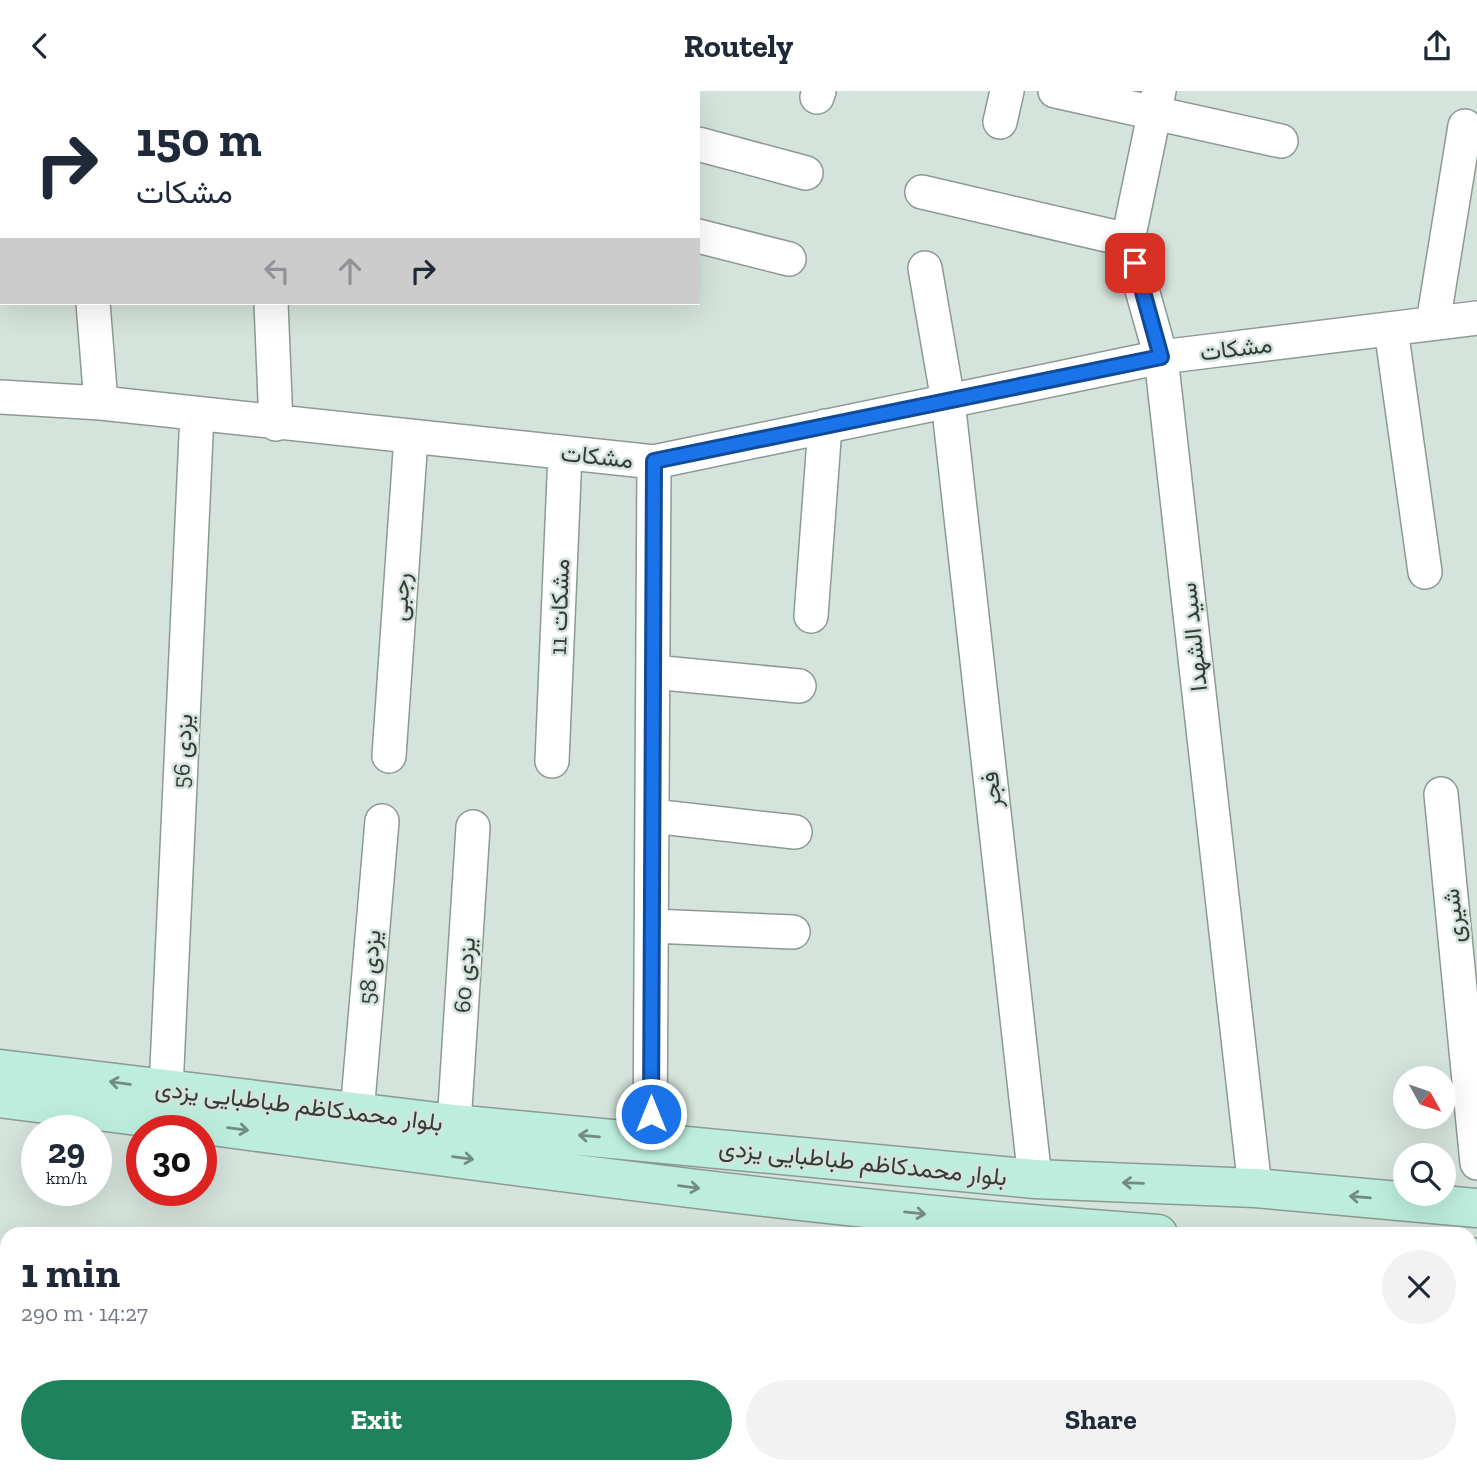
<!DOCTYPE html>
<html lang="en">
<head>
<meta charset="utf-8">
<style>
	body { margin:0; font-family:"Zilla Slab",Vazirmatn,serif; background:#f2f2f3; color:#1f2937; height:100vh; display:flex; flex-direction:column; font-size:26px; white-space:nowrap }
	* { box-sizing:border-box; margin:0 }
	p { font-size:23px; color:#747a83 }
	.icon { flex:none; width:38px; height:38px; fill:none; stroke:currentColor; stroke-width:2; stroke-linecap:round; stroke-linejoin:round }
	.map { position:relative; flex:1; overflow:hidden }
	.sheet { position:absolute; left:0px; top:1136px; width:1477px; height:247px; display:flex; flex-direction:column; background:#fff; border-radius:21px 21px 0 0; box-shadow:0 7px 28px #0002 }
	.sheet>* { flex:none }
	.guide { position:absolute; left:0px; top:0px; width:700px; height:214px; box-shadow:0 7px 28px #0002; background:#fff; color:#1f2937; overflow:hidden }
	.needle { width:46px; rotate:130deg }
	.tools { position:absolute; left:1393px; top:975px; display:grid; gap:14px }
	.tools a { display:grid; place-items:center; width:63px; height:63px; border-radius:50%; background:#fff; box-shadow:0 7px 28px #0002; font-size:35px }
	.speed { position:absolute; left:21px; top:1024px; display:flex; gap:14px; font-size:35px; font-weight:700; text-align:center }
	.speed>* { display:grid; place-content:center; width:91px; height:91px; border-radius:50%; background:#fff; box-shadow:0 7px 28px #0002; line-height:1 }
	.speed small { font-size:18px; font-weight:400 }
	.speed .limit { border:10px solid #d22; background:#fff; color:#111 }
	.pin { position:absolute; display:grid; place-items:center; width:60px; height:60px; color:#fff; margin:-30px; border-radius:14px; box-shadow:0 4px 10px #0006 }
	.me { position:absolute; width:77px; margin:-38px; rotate:0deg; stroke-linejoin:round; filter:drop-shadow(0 0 5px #0008) }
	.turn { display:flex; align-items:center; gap:24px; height:147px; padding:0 21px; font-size:32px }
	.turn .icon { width:91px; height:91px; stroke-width:2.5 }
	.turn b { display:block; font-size:49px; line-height:60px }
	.lanes { display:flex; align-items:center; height:66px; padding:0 21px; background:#0003; justify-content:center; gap:35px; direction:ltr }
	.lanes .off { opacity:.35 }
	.round { display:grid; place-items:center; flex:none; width:74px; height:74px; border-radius:37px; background:#f2f2f3 }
	.head { display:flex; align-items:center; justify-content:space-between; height:119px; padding:0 21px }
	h1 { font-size:42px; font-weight:700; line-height:52px }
	.cta { display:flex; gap:14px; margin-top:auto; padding:14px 21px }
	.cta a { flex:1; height:80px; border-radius:42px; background:#1e835c; color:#fff; font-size:28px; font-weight:700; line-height:80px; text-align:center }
	.cta a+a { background:#f2f2f3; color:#1f2937 }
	header { display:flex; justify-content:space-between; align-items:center; height:91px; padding:0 21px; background:#fff; font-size:32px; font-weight:700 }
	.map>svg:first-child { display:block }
</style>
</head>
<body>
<header><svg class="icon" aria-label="back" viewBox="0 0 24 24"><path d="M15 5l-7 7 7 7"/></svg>Routely<svg class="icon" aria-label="share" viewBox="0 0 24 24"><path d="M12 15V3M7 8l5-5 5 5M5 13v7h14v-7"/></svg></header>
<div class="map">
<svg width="1477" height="1381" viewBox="0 0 1477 1381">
	<rect width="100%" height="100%" fill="#d4e3db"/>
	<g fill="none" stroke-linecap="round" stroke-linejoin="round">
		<defs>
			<path id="minor" d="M 263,0 L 264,2
				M 1055,0 L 1281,50
				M 1159,0 L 1128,149 L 1161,266 L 1255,1097
				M 676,2 L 676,0
				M 817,6 L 819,0
				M 1000,31 L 1007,0
				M 698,53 L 806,82
				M 922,101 L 1128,149
				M 698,145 L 789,168
				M 925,177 L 948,310 L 1035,1088
				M 93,212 L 101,312
				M 271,212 L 276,333
				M 1433,232 L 1465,35
				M 1391,238 L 1425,481
				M 0,306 L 101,312 L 654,371 L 1161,266 L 1477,227
				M 811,525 L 825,335
				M 653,581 L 799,595
				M 389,665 L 411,346
				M 552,670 L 565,362
				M 1441,703 L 1477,1072
				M 652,725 L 795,741
				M 652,835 L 793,841
				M 166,998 L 197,323
				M 357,1022 L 382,730
				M 454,1033 L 473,736
				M 650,1050 L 654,371"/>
			<path id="secondary" d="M 0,978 L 454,1033 L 1035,1088 L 1255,1097 L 1477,1117
				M 0,1007 C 385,1056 770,1116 1158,1143
				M 1470,1166 L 1477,1167"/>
		</defs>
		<use href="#minor" stroke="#8d9a93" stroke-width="36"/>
		<use href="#secondary" stroke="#8d9a93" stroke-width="41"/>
		<use href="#minor" stroke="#fff" stroke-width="33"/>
		<use href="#secondary" stroke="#bdeedd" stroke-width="38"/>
	</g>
	<defs><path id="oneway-shaft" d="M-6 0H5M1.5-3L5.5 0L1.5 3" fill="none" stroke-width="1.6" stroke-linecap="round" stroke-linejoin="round" transform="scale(1.75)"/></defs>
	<g stroke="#738c82">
		<use href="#oneway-shaft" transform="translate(120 992) rotate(-173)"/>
		<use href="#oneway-shaft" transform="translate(238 1038) rotate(7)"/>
		<use href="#oneway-shaft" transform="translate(589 1045) rotate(-175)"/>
		<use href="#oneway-shaft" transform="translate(463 1067) rotate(7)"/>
		<use href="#oneway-shaft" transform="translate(1133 1092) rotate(-178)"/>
		<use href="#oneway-shaft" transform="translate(689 1096) rotate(7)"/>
		<use href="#oneway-shaft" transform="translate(1360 1106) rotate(-175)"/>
		<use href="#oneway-shaft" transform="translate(915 1122) rotate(6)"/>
	</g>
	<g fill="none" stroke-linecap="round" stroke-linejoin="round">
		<defs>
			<path id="route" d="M 651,1023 L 654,370 L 1161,266 L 1135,172"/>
		</defs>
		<use href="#route" stroke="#114b97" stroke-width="18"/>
		<use href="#route" stroke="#1a73e8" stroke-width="12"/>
	</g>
	<g text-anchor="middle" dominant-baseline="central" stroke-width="5" stroke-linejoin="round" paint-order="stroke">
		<g font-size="24" fill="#363b38" stroke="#d4e3db">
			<text transform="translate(1236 257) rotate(-7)">مشکات</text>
			<text transform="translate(597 365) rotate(6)">مشکات</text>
			<text transform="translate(400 506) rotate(-86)">رجبی</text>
			<text transform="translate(559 516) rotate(-88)">11 مشکات</text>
			<text transform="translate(1193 546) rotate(-96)">سید الشهدا</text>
			<text transform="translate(182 660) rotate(-87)">یزدی 56</text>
			<text transform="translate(991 699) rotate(-96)">فجر</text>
			<text transform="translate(1453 825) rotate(-96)">شیری</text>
			<text transform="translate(369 876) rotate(-85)">یزدی 58</text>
			<text transform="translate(464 884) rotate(-86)">یزدی 60</text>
			<text transform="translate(299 1014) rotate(7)">بلوار محمدکاظم طباطبایی یزدی</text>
			<text transform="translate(863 1071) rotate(6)">بلوار محمدکاظم طباطبایی یزدی</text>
		</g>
	</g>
</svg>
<div class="tools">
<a><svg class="needle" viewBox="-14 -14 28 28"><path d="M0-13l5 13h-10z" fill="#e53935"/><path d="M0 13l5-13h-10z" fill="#747a83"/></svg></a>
<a><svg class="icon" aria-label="search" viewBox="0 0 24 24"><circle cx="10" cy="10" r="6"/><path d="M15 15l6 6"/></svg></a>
</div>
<div class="speed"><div>29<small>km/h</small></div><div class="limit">30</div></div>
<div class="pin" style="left:1135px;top:172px;background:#d93025"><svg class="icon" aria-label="arrive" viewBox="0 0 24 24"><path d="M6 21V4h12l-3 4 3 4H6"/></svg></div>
<svg class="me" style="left:651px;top:1023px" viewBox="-20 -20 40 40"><circle r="17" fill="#1a73e8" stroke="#fff" stroke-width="3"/><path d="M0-11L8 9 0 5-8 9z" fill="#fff"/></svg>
<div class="guide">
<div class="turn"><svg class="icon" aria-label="right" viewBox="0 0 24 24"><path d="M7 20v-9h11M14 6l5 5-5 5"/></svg><div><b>150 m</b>مشکات</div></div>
<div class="lanes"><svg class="icon off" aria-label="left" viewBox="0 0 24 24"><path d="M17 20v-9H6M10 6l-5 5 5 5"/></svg><svg class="icon off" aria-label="ahead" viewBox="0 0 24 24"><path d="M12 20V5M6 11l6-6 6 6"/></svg><svg class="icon" aria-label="right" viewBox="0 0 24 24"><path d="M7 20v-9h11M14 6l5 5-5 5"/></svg></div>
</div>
<section class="sheet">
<div class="head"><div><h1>1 min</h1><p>290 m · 14:27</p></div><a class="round"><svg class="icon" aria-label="close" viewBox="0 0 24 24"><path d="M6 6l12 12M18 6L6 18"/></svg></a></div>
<div class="cta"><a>Exit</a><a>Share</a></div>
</section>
</div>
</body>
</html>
